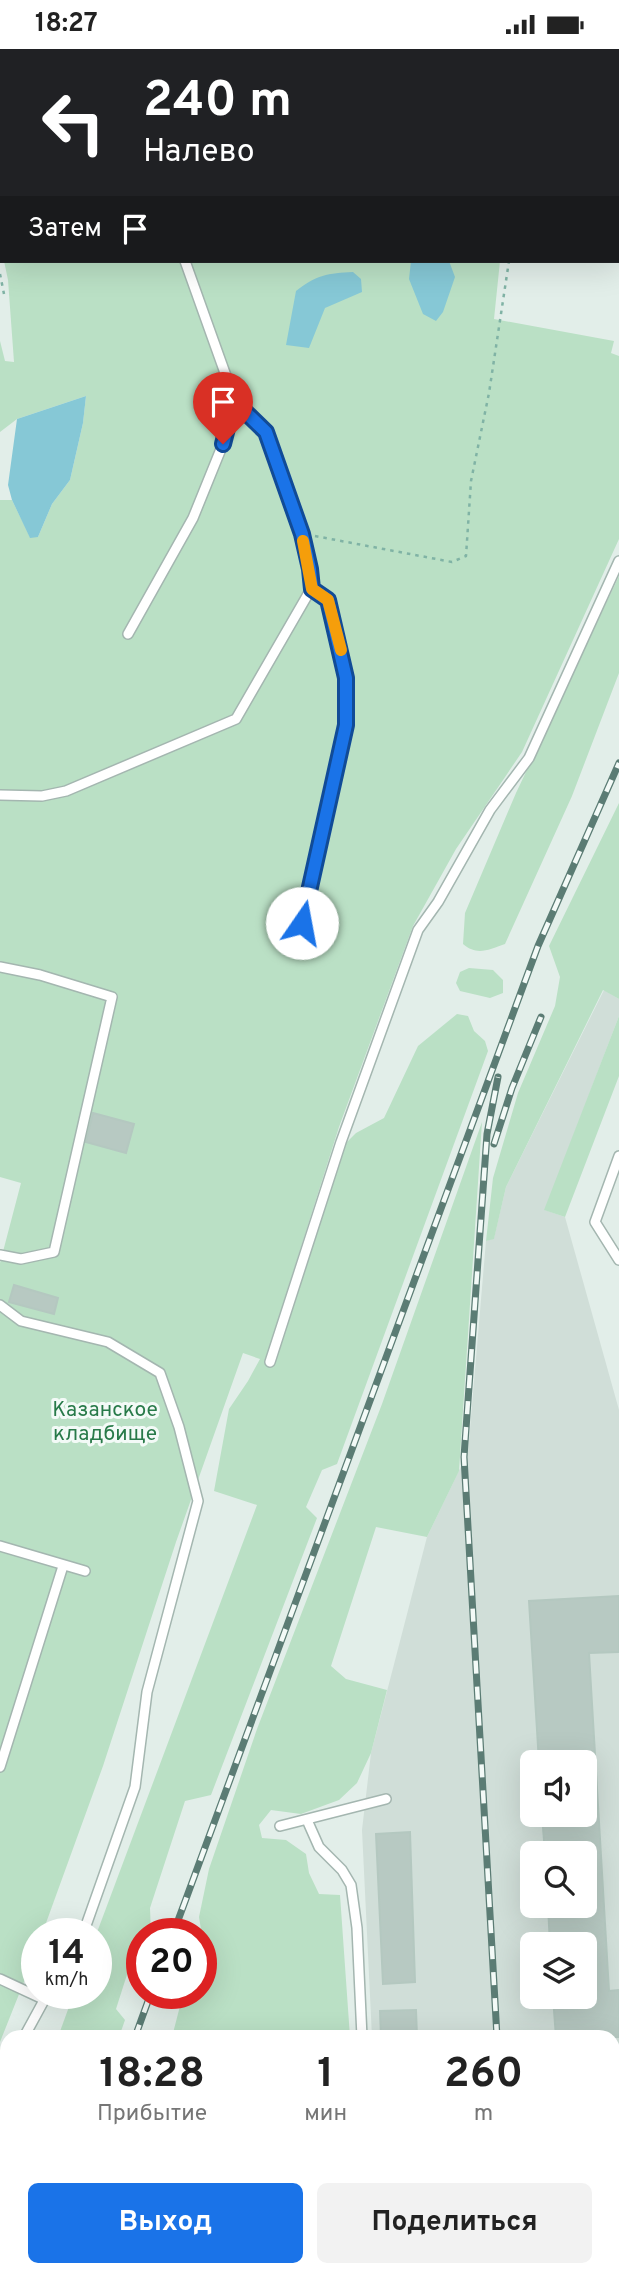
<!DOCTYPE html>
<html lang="ru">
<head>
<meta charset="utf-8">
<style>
	body { margin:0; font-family:Overpass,sans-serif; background:#f2f2f2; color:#222; height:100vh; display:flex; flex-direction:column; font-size:26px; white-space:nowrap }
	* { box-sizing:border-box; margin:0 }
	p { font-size:23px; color:#767676 }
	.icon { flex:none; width:38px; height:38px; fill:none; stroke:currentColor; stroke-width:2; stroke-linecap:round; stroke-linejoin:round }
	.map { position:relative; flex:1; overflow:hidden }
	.side { position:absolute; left:0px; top:1981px; width:620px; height:247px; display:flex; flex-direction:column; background:#fff; border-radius:21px 21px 0 0; box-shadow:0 7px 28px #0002 }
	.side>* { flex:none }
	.guide { position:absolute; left:0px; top:0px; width:620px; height:214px; box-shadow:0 7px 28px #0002; background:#202124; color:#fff; overflow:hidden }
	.controls { position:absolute; left:520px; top:1701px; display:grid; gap:14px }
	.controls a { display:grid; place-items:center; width:77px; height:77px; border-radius:10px; background:#fff; box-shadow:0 7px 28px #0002; font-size:35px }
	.speed { position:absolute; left:21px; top:1869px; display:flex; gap:14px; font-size:35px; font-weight:700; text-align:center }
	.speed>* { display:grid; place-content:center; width:91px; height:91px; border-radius:50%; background:#fff; box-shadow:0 7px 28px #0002; line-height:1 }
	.speed small { font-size:18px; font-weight:400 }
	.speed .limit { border:10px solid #d22; background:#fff; color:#111 }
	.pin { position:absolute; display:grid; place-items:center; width:60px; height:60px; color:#fff; margin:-72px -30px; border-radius:50% 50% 50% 0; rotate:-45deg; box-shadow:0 0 7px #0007 }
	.pin .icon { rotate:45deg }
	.me { position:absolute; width:77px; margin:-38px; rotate:12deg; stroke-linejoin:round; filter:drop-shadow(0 0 5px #0008) }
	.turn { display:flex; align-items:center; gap:24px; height:147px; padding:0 28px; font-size:32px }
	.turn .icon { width:91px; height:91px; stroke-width:2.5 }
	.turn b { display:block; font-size:49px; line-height:60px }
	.then { display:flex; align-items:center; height:66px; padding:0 28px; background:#0003; gap:14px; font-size:26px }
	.eta { display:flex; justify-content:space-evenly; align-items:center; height:119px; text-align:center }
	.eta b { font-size:42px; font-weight:700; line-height:49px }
	.cta { display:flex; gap:14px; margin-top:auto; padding:14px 28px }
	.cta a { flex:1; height:80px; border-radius:10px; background:#1a73e8; color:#fff; font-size:28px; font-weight:700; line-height:80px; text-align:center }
	.cta a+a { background:#f2f2f2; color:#222 }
	.status { display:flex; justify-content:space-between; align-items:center; height:49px; padding:0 35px; background:#fff; direction:ltr }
	.status svg { height:19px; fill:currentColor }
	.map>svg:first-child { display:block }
</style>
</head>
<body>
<div class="status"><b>18:27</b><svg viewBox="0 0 49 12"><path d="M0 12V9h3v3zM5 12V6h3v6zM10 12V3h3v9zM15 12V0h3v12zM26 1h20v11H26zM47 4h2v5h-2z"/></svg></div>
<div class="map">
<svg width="619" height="2227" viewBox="0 0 619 2227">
	<rect width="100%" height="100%" fill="#e2eee9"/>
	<path fill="#d0ded8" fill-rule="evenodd" d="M 604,941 L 619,950 L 619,967 L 545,1161 L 565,1168 L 619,1361 L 619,2227 L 574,2227 L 540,2221 L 612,2221 L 612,1988 L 372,1988 L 362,1781 L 371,1704 L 427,1488 L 468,1403 L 486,1192 L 494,1189 L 506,1138 ZM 532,1713 L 584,1713 L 584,1766 L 532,1766 ZM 532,1804 L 584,1804 L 584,1857 L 532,1857 ZM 532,1895 L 584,1895 L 584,1948 L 532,1948 Z"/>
	<path fill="#bae0c5" d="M 107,0 L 619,0 L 619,135 L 618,2 Z
		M 4,212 L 500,212 L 494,270 L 614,292 L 611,304 L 619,307 L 619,490 L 522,703 L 456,800 L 413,877 L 339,1078 L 276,1277 L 284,1263 L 339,1101 L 356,1084 L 384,1069 L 418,997 L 457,965 L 468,967 L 474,982 L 485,992 L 488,1002 L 337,1415 L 322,1421 L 306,1458 L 317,1469 L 211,1746 L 185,1752 L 150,1859 L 151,1885 L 142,1885 L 142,1906 L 131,1913 L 116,1960 L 125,1971 L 119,1988 L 58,1988 L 74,1944 L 96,1944 L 96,1886 L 257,1456 L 214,1442 L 229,1360 L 248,1332 L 260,1310 L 243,1304 L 176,1493 L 103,1717 L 42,1885 L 37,1885 L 37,1900 L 0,1993 L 0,1214 L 21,1134 L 0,1128 L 0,451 L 12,451 L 30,488 L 38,488 L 52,455 L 70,431 L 83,374 L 86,347 L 17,370 L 0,383 L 0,292 L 5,312 L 14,313 L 8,231 Z
		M 619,527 L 619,624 L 572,747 L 505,895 C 488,901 477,907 463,895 L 465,864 L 516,744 Z
		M 619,754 L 619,950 L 603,941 L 506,1138 L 494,1190 L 486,1192 L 493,1129 L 518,1044 L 555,957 L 560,928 L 549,897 Z
		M 469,919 L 493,921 L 503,931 L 503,944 L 490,949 L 460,942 L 456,934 L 460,923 Z
		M 619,967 L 619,1027 L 565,1168 L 544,1161 Z
		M 482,1073 L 459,1422 L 427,1488 L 376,1478 L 331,1617 L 346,1630 L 387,1641 L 371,1704 L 357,1734 L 339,1751 L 301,1765 L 271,1761 L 259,1776 L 262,1789 L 286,1791 L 306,1805 L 309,1824 L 319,1845 L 340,1846 L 350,1988 L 172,1988 L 180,1957 L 168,1944 L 201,1944 L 201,1906 L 204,1899 L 199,1868 L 209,1820 L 257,1680 L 382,1355 Z
		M 7,2125 L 7,2221 L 31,2221 L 29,2227 L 0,2227 L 0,2144 Z
		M 65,2221 L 540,2221 L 574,2227 L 63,2227 Z"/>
	<path fill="#86c8d6" d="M 411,212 L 449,212 L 455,228 L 443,263 L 436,272 L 423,265 L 409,230 Z
		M 353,223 L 361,230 L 362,243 L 325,259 L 309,299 L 286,296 L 296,242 C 316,226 328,224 353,223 Z
		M 86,347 L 83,374 L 70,431 L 52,455 L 38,488 L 30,489 L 12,451 L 8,436 L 17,370 Z"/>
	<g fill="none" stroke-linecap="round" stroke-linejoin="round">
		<path stroke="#86c8d6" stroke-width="4.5" d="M 618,137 L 619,137"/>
	</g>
	<path fill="#b7c9c2" stroke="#b4c8c0" stroke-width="2" d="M 93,1064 L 134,1075 L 126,1104 L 86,1093 Z
		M 14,1236 L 58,1249 L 54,1265 L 9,1253 Z
		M 619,1547 L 619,1603 L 589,1604 L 609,1942 L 619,1941 L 619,1988 L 556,1988 L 553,1948 L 584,1948 L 584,1895 L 550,1895 L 548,1857 L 584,1857 L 584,1804 L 545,1804 L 542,1766 L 584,1766 L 584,1713 L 539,1713 L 529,1552 Z
		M 410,1783 L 415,1933 L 383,1935 L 376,1785 Z
		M 416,1961 L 417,1988 L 381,1988 L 380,1962 Z"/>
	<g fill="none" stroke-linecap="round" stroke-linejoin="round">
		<defs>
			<path id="lane" d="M 93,0 L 94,2
				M 235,352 L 266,383 L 302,485 L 310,520 L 311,540 L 328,551 L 347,629 L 346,676 L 302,874
				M 128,585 L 193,469 L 223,395 L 235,352 L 185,212
				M 0,746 L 42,747 L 66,742 L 236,670 L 311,540
				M 0,918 L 40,926 L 112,948 L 54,1203 L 21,1210 L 0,1206
				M 619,1107 L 595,1173 L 619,1211
				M 0,1256 L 21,1272 L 108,1293 L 160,1324 L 179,1378 L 198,1452 L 147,1643 L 135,1738 L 83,1885
				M 270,1313 L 341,1093 L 418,881 L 438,853 L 490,761 L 529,709 L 619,512
				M 0,1497 L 85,1522
				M 0,1718 L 63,1517
				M 307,1771 L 319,1798 L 342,1821 L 351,1836 L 357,1879 L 362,1988
				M 280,1777 L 386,1750
				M 0,1930 L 43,1950
				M 24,1988 L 48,1944
				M 318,2227 L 319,2221"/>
			<path id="street" d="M 0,73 L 2,74
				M 618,153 L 619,153"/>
		</defs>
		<use href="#lane" stroke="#a4b6b0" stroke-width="12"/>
		<use href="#street" stroke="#a4b6b0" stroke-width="21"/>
		<path stroke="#80b3a5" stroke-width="2.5" stroke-dasharray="3.5 5" stroke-linecap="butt" d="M 278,0 L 278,2
			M 358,0 L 358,2
			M 430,0 L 430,2
			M 548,0 L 548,2
			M 561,2 L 562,0
			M 618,50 L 619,48
			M 0,225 L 4,245
			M 315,487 L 452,513 L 466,507 L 471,432 L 489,344 L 509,212"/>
		<use href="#lane" stroke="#fff" stroke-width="9"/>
		<use href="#street" stroke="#fff" stroke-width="18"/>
		<defs>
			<path id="rail" d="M 494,1095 L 512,1039 L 541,968
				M 173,1885 L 538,897 L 619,714
				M 135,1988 L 151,1944
				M 497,1988 L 464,1408 L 487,1085 L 498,1028
				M 46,2227 L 48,2221"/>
		</defs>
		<use href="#rail" stroke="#5b7c74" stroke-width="7"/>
		<use href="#rail" stroke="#f3faf7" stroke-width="4.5" stroke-dasharray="13" stroke-linecap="butt"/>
	</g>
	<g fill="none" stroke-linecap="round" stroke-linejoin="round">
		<defs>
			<path id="route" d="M 223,395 L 234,352 L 266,383 L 302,485 L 310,520 L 312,540 L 328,551 L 346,629 L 346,676 L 302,874"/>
		</defs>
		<use href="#route" stroke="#114b97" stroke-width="18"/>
		<use href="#route" stroke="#1a73e8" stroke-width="12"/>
		<path stroke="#f59e0b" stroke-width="12" d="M 303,492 L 312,540 L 328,551 L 341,601"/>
	</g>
	<g text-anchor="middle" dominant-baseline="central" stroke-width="6" stroke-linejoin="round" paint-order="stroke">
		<g font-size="21" fill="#287a49" stroke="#f3faf7">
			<text x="105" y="1361">Казанское<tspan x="105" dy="24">кладбище</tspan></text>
		</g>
	</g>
</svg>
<div class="controls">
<a><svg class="icon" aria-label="sound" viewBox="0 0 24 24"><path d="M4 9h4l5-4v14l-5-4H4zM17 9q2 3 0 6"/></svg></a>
<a><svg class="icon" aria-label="search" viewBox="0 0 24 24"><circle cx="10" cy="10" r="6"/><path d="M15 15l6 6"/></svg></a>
<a><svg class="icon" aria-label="layers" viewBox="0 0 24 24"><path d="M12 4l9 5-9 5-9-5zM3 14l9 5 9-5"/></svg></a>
</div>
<div class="speed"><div>14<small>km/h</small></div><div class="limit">20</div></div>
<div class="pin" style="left:223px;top:395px;background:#d93025"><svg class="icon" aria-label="arrive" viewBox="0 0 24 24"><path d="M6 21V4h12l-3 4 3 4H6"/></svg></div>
<svg class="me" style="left:302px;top:874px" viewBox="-20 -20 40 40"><circle r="19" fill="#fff"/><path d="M0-13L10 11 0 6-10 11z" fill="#1a73e8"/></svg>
<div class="guide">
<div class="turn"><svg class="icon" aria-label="left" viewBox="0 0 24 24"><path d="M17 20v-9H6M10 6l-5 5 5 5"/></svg><div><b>240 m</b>Налево</div></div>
<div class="then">Затем<svg class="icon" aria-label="arrive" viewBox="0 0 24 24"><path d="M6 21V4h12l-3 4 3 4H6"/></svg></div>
</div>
<section class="side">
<div class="eta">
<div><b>18:28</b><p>Прибытие</p></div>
<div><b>1</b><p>мин</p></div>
<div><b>260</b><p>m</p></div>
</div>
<div class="cta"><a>Выход</a><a>Поделиться</a></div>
</section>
</div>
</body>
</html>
